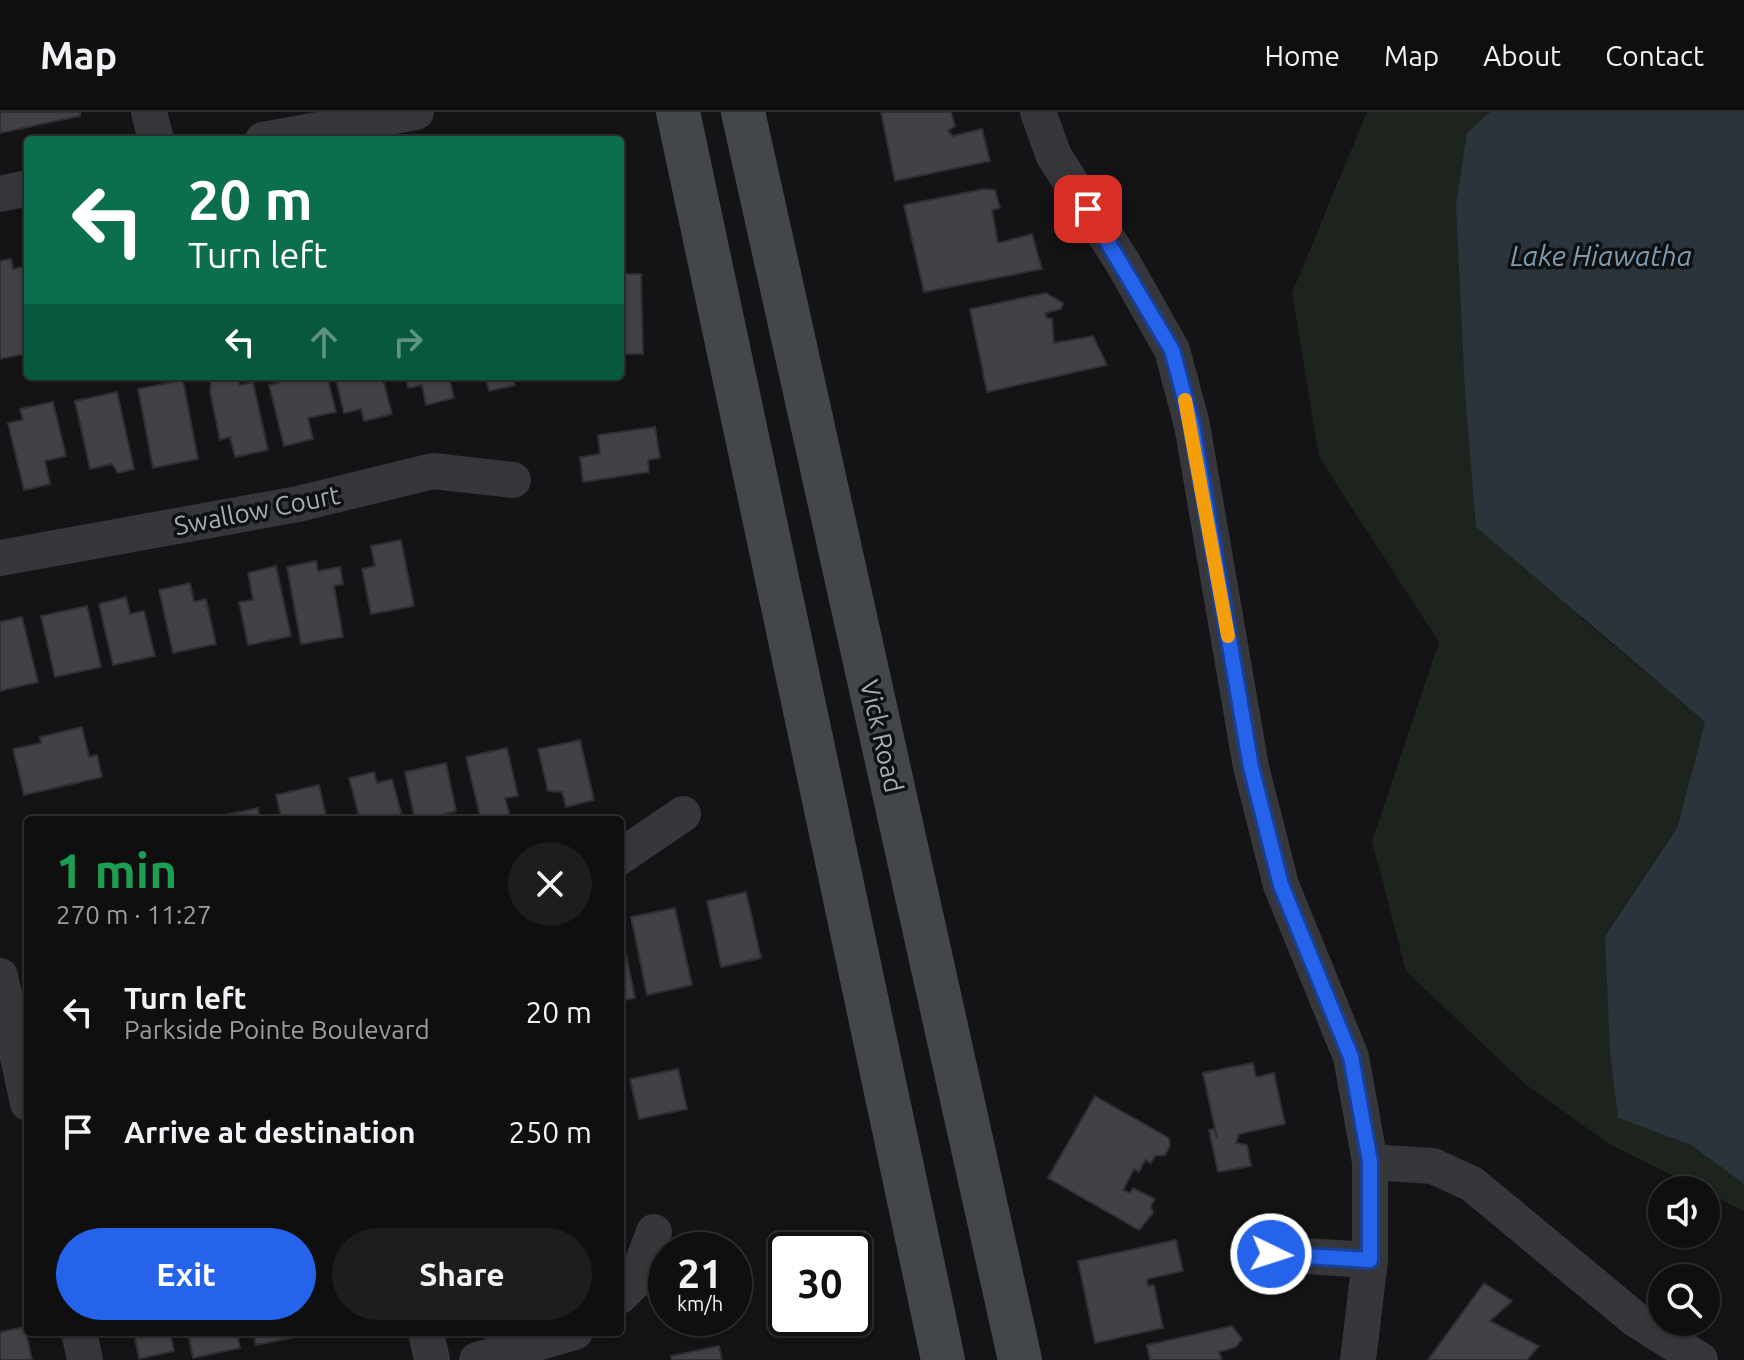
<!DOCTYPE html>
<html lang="en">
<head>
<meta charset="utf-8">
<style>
	body { margin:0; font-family:Ubuntu,sans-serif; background:#1d1d1e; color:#f1f3f6; height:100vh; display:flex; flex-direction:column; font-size:30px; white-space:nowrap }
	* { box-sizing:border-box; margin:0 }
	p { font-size:26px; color:#9b9c9f }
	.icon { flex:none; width:44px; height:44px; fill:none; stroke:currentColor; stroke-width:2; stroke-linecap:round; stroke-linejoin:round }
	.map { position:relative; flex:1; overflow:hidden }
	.drawer { position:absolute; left:24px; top:704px; width:600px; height:520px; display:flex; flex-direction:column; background:#0f0f10; border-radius:8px; box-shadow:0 2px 6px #0004,0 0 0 2px #2f2f30 }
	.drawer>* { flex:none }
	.banner { position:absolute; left:24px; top:24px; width:600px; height:244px; border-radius:8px; box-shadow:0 2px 6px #0004,0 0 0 2px #2f2f30; background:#0b6e4f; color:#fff; overflow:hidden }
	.buttons { position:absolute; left:1648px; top:1064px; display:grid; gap:16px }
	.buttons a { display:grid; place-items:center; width:72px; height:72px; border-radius:50%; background:#0f0f10; box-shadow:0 2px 6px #0004,0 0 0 2px #2f2f30; font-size:40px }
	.speed { position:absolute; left:648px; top:1120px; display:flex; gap:16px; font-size:40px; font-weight:700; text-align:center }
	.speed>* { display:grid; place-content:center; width:104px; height:104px; border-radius:50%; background:#0f0f10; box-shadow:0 2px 6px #0004,0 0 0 2px #2f2f30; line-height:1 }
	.speed small { font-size:20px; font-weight:400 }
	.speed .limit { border:4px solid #111; border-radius:12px; background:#fff; color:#111 }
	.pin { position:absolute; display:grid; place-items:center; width:68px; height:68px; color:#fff; margin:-34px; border-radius:16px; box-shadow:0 4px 12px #0006 }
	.me { position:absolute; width:88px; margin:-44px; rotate:94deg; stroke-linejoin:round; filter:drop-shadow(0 0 6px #0008) }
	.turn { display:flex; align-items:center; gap:28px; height:168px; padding:0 32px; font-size:36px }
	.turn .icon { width:104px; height:104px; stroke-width:2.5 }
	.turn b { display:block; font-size:56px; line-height:68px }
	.lanes { display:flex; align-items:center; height:76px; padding:0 32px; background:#0003; justify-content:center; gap:40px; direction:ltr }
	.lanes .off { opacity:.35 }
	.round { display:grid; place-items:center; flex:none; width:84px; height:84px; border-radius:42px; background:#1d1d1e }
	.summary { display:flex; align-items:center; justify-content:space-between; height:136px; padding:0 32px }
	h1 { font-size:48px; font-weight:600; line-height:60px; color:#1e9e55 }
	.button { display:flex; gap:16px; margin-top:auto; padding:16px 32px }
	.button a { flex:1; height:92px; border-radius:48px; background:#2563eb; color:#fff; font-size:32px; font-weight:600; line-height:92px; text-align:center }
	.button a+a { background:#1d1d1e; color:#f1f3f6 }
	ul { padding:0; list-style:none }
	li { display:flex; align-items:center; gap:24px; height:120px; padding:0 32px }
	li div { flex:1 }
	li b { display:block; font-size:30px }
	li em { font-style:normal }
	header { display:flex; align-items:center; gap:48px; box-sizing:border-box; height:112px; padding:0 40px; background:#0f0f10; border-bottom:2px solid #2f2f30 }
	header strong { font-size:38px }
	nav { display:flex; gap:44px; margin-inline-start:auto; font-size:28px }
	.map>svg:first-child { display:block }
</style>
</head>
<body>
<header>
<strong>Map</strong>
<nav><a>Home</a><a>Map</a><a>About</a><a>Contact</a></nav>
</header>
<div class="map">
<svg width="1744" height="1248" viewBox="0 0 1744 1248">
	<rect width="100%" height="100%" fill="#141416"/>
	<path fill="#1d241d" d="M 1367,0 L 1490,0 L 1467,21 L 1581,506 L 1705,610 L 1677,716 L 1605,824 L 1618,1006 L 1691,1033 L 1744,1072 L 1744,1099 L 1608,1031 L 1525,972 L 1406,859 L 1372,729 L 1439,530 L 1319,345 L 1292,181 Z"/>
	<path fill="#2b343a" d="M 1490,0 L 1744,0 L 1744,1072 L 1691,1033 L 1618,1006 L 1610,940 L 1605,824 L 1677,716 L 1705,610 L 1476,415 L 1465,281 L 1456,93 L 1467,21 Z"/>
	<path fill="#404246" stroke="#2e2f32" stroke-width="2" d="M 0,0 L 80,0 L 80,4 L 0,21 Z
		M 881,0 L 951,0 L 955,14 L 948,19 L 953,24 L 982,17 L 990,49 L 895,69 Z
		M 984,77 L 995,78 L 1000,96 L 992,98 L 998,131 L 1032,122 L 1042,157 L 924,180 L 904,93 Z
		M 11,147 L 13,157 L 28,154 L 28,241 L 0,247 L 0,149 Z
		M 620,162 L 641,162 L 643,242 L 623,242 L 623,257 L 620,257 Z
		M 1046,181 L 1063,191 L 1061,197 L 1045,201 L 1047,206 L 1052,207 L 1054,231 L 1093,224 L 1107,253 L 987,280 L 970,197 Z
		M 211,264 L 237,264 L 240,273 L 253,270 L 268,338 L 235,345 L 230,325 L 220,328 L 210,280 Z
		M 279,264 L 327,264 L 336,300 L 308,306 L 313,327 L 284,334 L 269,273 L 280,270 Z
		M 335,264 L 382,264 L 392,302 L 364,309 L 361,297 L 344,301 Z
		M 406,264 L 449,264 L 454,286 L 426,293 L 422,273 L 408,276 Z
		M 485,264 L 513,264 L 515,273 L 489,279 Z
		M 183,268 L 198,347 L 153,356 L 138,277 Z
		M 117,280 L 134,357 L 118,361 L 112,352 L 90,357 L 75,289 Z
		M 53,290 L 66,344 L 45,349 L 50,372 L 24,378 L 8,311 L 23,308 L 20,297 Z
		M 655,315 L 660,346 L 648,348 L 649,360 L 583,370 L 580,345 L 600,342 L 598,323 Z
		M 401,428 L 414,494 L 371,502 L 362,457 L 375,454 L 371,434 Z
		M 316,449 L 318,459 L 340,455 L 343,472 L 334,474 L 343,525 L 301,532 L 287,455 Z
		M 276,454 L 291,524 L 248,533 L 239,490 L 253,488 L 248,461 Z
		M 190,471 L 194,490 L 206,487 L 216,532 L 173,541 L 159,478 Z
		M 126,485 L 130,502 L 144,499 L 155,544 L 113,553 L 99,492 Z
		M 87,494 L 101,555 L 55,565 L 41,504 Z
		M 22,505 L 38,570 L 0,579 L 0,510 Z
		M 82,615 L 89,645 L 97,643 L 102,665 L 24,683 L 13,637 L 41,631 L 40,625 Z
		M 580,628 L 594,688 L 566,695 L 562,680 L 548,679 L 538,637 Z
		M 507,636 L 518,684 L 505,686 L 510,705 L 481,708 L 466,645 Z
		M 446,651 L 456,699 L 444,702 L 446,708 L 415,708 L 405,660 Z
		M 374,660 L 377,671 L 392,667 L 403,708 L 360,708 L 349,666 Z
		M 319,673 L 327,708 L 282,708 L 276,683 Z
		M 258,696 L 260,708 L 217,708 L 216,705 Z
		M 746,780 L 761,846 L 721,855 L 707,789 Z
		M 675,796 L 692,873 L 647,883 L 631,805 Z
		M 620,813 L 635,886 L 620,889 Z
		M 1253,951 L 1256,965 L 1274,961 L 1285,1012 L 1239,1022 L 1236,1031 L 1247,1033 L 1251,1054 L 1218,1060 L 1209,1018 L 1214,1017 L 1217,1026 L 1203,961 Z
		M 678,957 L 687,997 L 639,1007 L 630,967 Z
		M 1095,984 L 1169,1026 L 1170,1034 L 1165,1043 L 1155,1044 L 1151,1051 L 1145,1048 L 1139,1060 L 1134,1057 L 1123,1078 L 1130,1081 L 1133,1076 L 1155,1087 L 1151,1094 L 1153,1101 L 1139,1118 L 1048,1066 Z
		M 1176,1128 L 1183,1159 L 1147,1167 L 1148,1174 L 1154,1173 L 1163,1216 L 1095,1231 L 1078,1149 Z
		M 1484,1171 L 1512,1189 L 1490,1209 L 1539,1234 L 1527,1248 L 1428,1248 Z
		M 1232,1214 L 1242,1227 L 1236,1235 L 1219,1240 L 1222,1248 L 1150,1248 L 1147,1233 Z
		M 25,1215 L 32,1248 L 0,1248 L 0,1220 Z
		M 134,1220 L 170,1220 L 174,1239 L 139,1247 Z
		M 188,1220 L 237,1220 L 240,1236 L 193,1246 Z
		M 253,1220 L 305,1220 L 305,1223 L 256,1233 Z
		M 719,1234 L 722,1248 L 672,1248 L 671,1244 Z"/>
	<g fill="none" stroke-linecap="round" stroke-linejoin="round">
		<path stroke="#35373b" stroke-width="36" d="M 149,0 L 156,28
			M 1038,0 L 1054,44 L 1123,151 L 1172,238 L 1192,313 L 1251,655 L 1281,773 L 1351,945 L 1370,1050 L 1370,1148 L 1358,1248
			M 263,28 L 416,0
			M 0,82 L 28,76
			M 0,446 L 298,392 L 433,359 L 513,368
			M 620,745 L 683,702
			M 0,864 L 28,991
			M 1370,1050 L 1433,1054 L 1472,1072 L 1635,1207 L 1700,1248
			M 1271,1142 L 1370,1148
			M 620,1184 L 636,1168 L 654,1120
			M 79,1220 L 85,1248
			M 426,1220 L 432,1248
			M 477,1248 L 575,1220"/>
		<path stroke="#43464b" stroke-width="44" d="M 678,0 L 943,1248
			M 743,0 L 1020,1248"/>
	</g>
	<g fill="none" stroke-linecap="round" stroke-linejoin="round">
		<defs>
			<path id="route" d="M 1088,97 L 1172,238 L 1192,313 L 1251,655 L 1281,773 L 1351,945 L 1370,1050 L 1370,1148 L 1271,1142"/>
		</defs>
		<use href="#route" stroke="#184099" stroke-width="20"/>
		<use href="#route" stroke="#2563eb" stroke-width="14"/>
		<path stroke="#f59e0b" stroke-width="14" d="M 1185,288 L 1228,524"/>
	</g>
	<g text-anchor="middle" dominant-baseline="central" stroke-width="7" stroke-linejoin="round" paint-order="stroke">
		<g font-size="26" fill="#a6acb6" stroke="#0f1011">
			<text transform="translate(257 398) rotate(-11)">Swallow Court</text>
			<text transform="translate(882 624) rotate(77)">Vick Road</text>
		</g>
		<g font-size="28" font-style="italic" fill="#7d9cb2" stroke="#0f1011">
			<text x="1601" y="143">Lake Hiawatha</text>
		</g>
	</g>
</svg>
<div class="buttons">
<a><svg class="icon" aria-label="sound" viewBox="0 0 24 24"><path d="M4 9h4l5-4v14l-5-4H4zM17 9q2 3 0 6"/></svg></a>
<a><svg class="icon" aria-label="search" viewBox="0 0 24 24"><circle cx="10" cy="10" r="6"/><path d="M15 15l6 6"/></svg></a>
</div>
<div class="speed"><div>21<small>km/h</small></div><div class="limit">30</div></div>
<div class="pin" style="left:1088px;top:97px;background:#d93025"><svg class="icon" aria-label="arrive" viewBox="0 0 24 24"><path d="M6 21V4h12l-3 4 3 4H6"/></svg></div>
<svg class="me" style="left:1271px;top:1142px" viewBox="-20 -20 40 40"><circle r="17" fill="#2563eb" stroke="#fff" stroke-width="3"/><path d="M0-11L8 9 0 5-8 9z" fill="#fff"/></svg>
<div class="banner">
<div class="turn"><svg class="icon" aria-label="left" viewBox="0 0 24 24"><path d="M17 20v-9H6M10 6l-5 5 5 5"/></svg><div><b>20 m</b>Turn left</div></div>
<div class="lanes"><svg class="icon" aria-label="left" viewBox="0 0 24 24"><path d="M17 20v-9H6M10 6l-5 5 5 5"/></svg><svg class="icon off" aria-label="ahead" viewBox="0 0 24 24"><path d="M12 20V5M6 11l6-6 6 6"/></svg><svg class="icon off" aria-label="right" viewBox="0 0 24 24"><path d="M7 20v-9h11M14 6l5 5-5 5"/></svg></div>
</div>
<section class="drawer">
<div class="summary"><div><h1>1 min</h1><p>270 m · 11:27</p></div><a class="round"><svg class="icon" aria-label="close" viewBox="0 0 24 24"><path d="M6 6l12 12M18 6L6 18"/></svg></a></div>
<ul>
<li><svg class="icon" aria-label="left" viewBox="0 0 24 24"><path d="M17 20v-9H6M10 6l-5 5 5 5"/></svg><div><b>Turn left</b><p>Parkside Pointe Boulevard</p></div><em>20 m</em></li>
<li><svg class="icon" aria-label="arrive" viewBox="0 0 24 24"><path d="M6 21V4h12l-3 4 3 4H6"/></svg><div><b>Arrive at destination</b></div><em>250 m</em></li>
</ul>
<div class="button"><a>Exit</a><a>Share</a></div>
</section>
</div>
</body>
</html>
